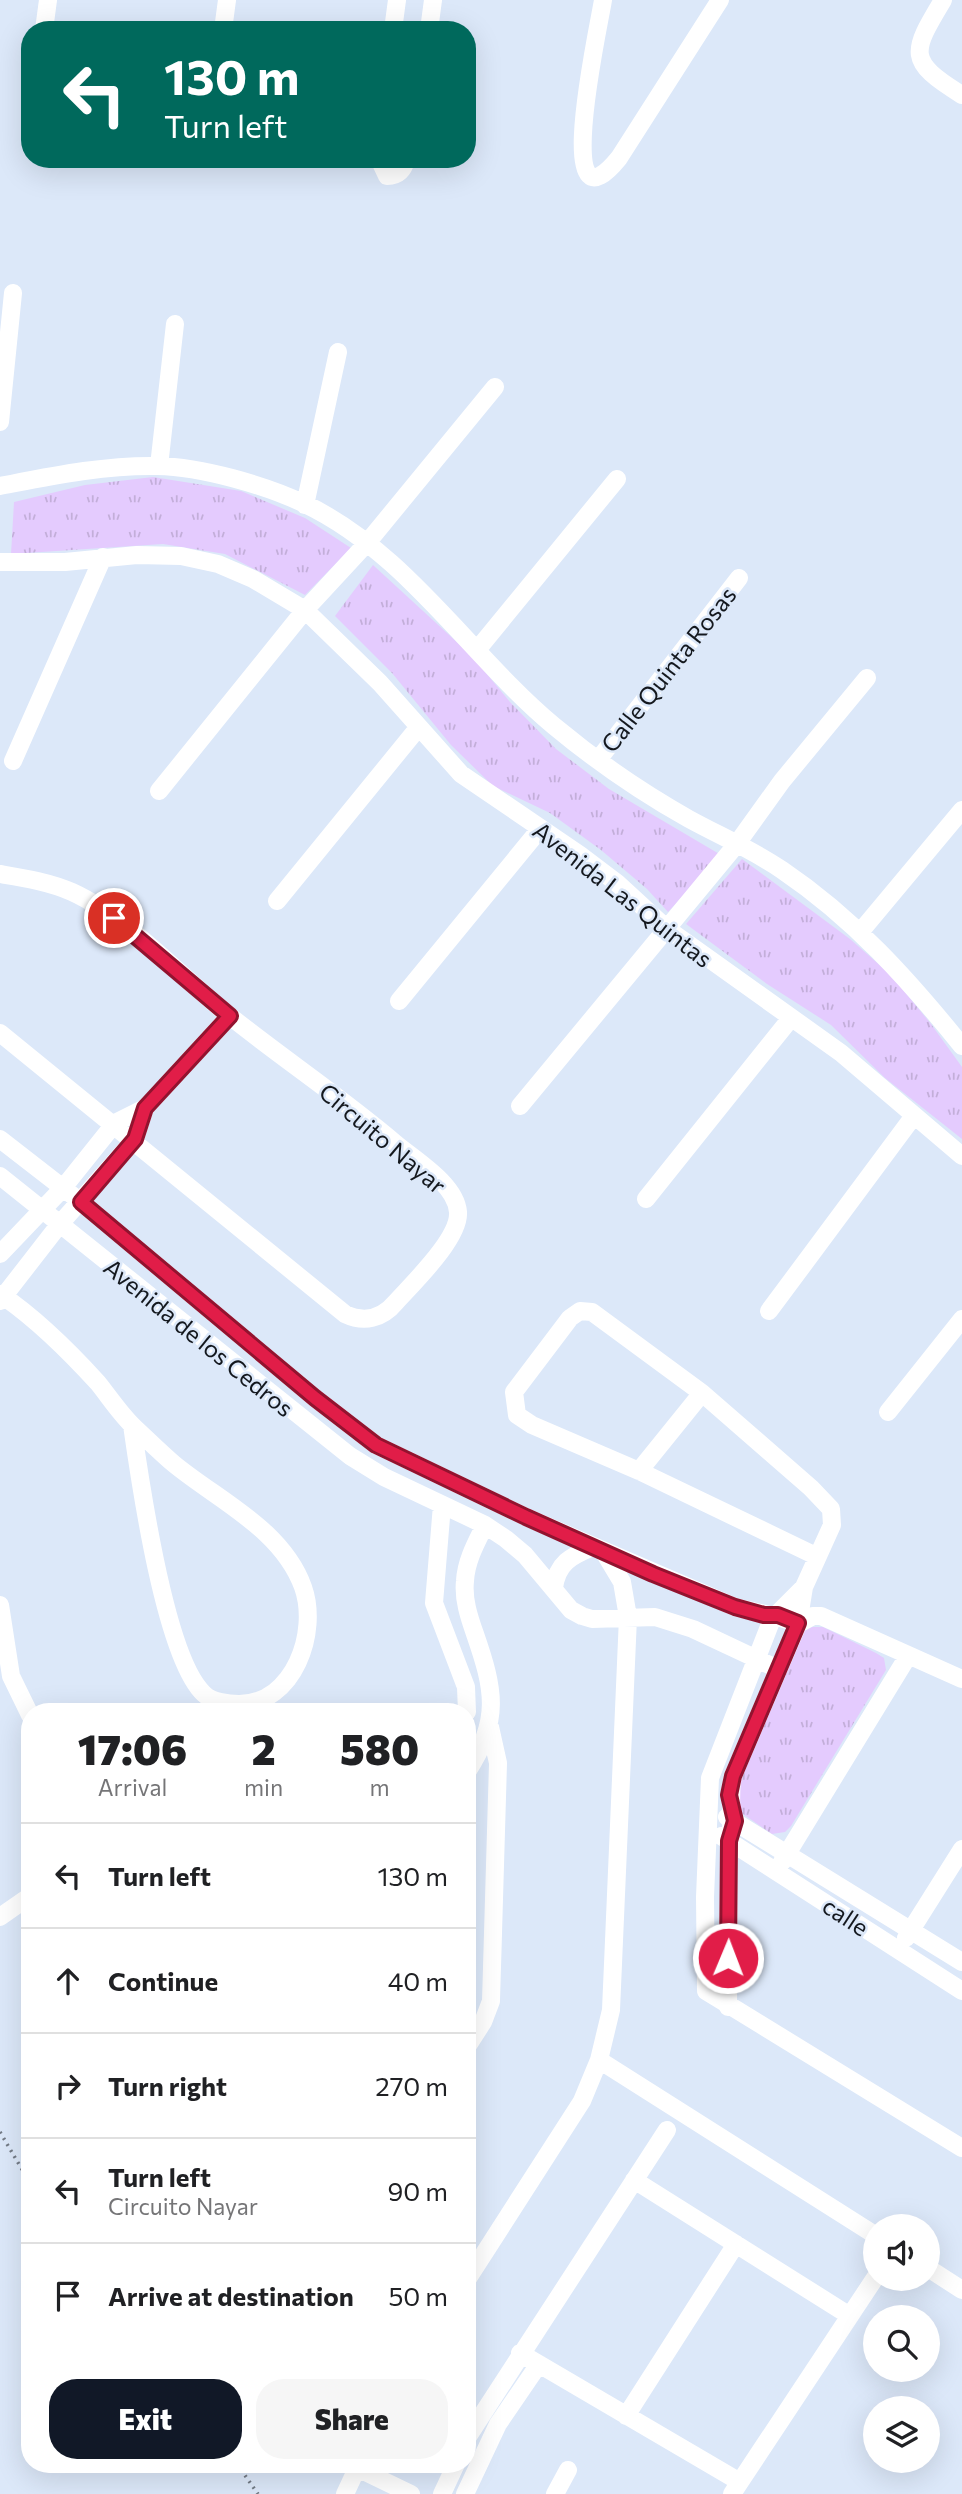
<!DOCTYPE html>
<html lang="en">
<head>
<meta charset="utf-8">
<style>
	body { margin:0; font-family:Commissioner,sans-serif; background:#f6f6f6; color:#202124; height:100vh; display:flex; flex-direction:column; font-size:26px; white-space:nowrap }
	* { box-sizing:border-box; margin:0 }
	p { font-size:23px; color:#757577 }
	.icon { flex:none; width:38px; height:38px; fill:none; stroke:currentColor; stroke-width:2; stroke-linecap:round; stroke-linejoin:round }
	.map { position:relative; flex:1; overflow:hidden }
	.panel { position:absolute; left:21px; top:1703px; width:455px; height:770px; display:flex; flex-direction:column; background:#fff; border-radius:28px; box-shadow:0 7px 28px #0002 }
	.panel>* { flex:none }
	.hud { position:absolute; left:21px; top:21px; width:455px; height:147px; border-radius:28px; box-shadow:0 7px 28px #0002; background:#00695c; color:#fff; overflow:hidden }
	.fabs { position:absolute; left:863px; top:2214px; display:grid; gap:14px }
	.fabs a { display:grid; place-items:center; width:77px; height:77px; border-radius:50%; background:#fff; box-shadow:0 7px 28px #0002; font-size:35px }
	.pin { position:absolute; display:grid; place-items:center; width:60px; height:60px; color:#fff; margin:-30px; border:4px solid #fff; border-radius:50%; box-shadow:0 2px 7px #0007 }
	.me { position:absolute; width:77px; margin:-38px; rotate:1deg; stroke-linejoin:round; filter:drop-shadow(0 0 5px #0008) }
	.turn { display:flex; align-items:center; gap:24px; height:147px; padding:0 28px; font-size:32px }
	.turn .icon { width:91px; height:91px; stroke-width:2.5 }
	.turn b { display:block; font-size:49px; line-height:60px }
	.eta { display:flex; justify-content:space-evenly; align-items:center; height:119px; text-align:center }
	.eta b { font-size:42px; font-weight:800; line-height:49px }
	.action { display:flex; gap:14px; margin-top:auto; padding:14px 28px }
	.action a { flex:1; height:80px; border-radius:28px; background:#111827; color:#fff; font-size:28px; font-weight:800; line-height:80px; text-align:center }
	.action a+a { background:#f6f6f6; color:#202124 }
	ul { padding:0; list-style:none }
	li { display:flex; align-items:center; gap:21px; height:105px; padding:0 28px; border-top:2px solid #e0e0e0 }
	li div { flex:1 }
	li b { display:block; font-size:26px }
	li em { font-style:normal }
	.map>svg:first-child { display:block }
</style>
</head>
<body>
<div class="map">
<svg width="962" height="2494" viewBox="0 0 962 2494">
	<defs>
		<pattern id="park-tufts" width="24" height="20" patternUnits="userSpaceOnUse" patternTransform="scale(1.75)"><rect width="24" height="20" fill="#e4cbfe"/><path d="M3 7l-1-3M5 7V3M7 7l1-3M15 17l-1-3M17 17v-4M19 17l1-3" fill="none" stroke="#c3aed9"/></pattern>
	</defs>
	<rect width="100%" height="100%" fill="#dce8f9"/>
	<path fill="url(#park-tufts)" d="M 153,477 L 241,491 L 305,518 L 351,548 L 305,595 L 225,554 L 163,544 L 11,554 L 14,502 L 85,485 Z
		M 373,565 L 472,656 L 510,702 L 556,749 L 609,789 L 721,855 L 668,912 L 647,889 L 601,850 L 550,813 L 493,786 L 451,745 L 392,673 L 335,616 Z
		M 742,859 L 850,939 L 891,975 L 931,1024 L 962,1067 L 962,1139 L 885,1078 L 831,1025 L 767,984 L 686,924 Z
		M 812,1627 L 823,1627 L 876,1653 L 884,1658 L 886,1670 L 791,1826 L 785,1832 L 772,1834 L 740,1812 L 735,1786 L 803,1632 Z"/>
	<g fill="none" stroke-linecap="round" stroke-linejoin="round">
		<path stroke="#737b86" stroke-width="3.5" stroke-dasharray="2 5" stroke-linecap="butt" d="M 0,2132 L 30,2183
			M 237,2464 L 258,2494"/>
		<path stroke="#fff" stroke-width="18" d="M 603,0 C 600,21 550,243 619,158 L 720,0
			M 943,0 C 911,53 907,61 962,95
			M 44,30 L 48,0
			M 223,30 L 227,0
			M 393,30 L 397,0
			M 429,30 L 433,0
			M 379,159 L 387,176 C 399,176 403,170 407,159
			M 0,422 L 13,293
			M 159,466 L 175,324
			M 0,486 C 52,476 104,465 157,466 C 202,467 265,485 305,504 C 406,552 470,656 554,726 C 596,761 641,792 689,819 C 720,836 753,850 782,870 C 853,918 908,979 962,1046
			M 305,505 L 338,352
			M 0,562 L 65,562 L 137,555 L 181,556 L 218,564 L 253,579 L 305,610 L 380,683 L 461,774 L 580,855 L 617,883 L 666,928 L 841,1053 L 962,1156
			M 477,650 L 617,479
			M 598,760 L 739,578
			M 13,761 L 103,557
			M 159,791 L 305,610 L 367,543 L 495,387
			M 0,874 C 24,878 50,882 72,892 C 127,917 183,979 231,1017 C 285,1060 342,1098 395,1143 C 415,1160 456,1184 458,1212 C 460,1238 414,1282 396,1302 C 382,1319 364,1323 345,1314 L 0,1033
			M 277,901 L 418,728
			M 861,931 L 962,810
			M 399,1001 L 540,829
			M 520,1106 L 736,845 L 782,781 L 867,678
			M 0,1139 L 81,1202 L 315,1398 L 376,1445 L 526,1517 L 735,1607 C 757,1613 778,1615 798,1624 L 813,1616 L 821,1616 L 962,1679
			M 0,1176 L 350,1456 L 384,1477 L 485,1525 L 506,1539 L 525,1555 L 571,1610 L 582,1616 L 592,1619 L 655,1617 L 693,1629 L 778,1669
			M 646,1199 L 791,1018
			M 0,1254 L 63,1188 L 115,1123 L 145,1108 L 230,1016
			M 0,1294 C 37,1319 68,1350 98,1383 C 110,1398 121,1415 135,1428 C 148,1440 161,1453 174,1464 C 219,1501 282,1529 303,1587 C 319,1632 294,1704 239,1704 C 229,1704 212,1702 204,1694 C 165,1658 140,1481 132,1425
			M 0,1301 L 59,1225 L 135,1139 L 145,1108
			M 769,1311 L 913,1117
			M 888,1412 L 962,1319
			M 639,1471 L 702,1393
			M 442,1505 L 434,1603 L 466,1687 L 467,1712
			M 804,1587 L 772,1619 L 710,1778 L 705,1897 L 706,1991 L 962,2148
			M 554,1588 C 557,1563 571,1556 593,1547
			M 0,1605 L 11,1676 L 30,1715
			M 467,1772 C 501,1720 494,1689 475,1634 C 469,1617 463,1599 465,1581 C 466,1561 476,1543 485,1525
			M 727,1817 L 962,1962
			M 721,1836 L 962,1991
			M 782,1862 L 908,1656
			M 0,1917 L 30,1896
			M 906,1938 L 962,1849
			M 728,2007 L 729,1841 C 735,1818 728,1799 733,1776 L 798,1624 L 804,1587 L 832,1525 L 831,1509 L 811,1488 L 702,1393 L 592,1312 L 580,1311 L 570,1318 L 514,1392 L 517,1415 L 532,1425 L 639,1471 L 816,1556
			M 467,2047 L 483,2022 L 491,2001 L 498,1763 L 490,1727
			M 599,2060 L 875,2235
			M 634,2180 L 850,2316
			M 928,2268 L 962,2290
			M 467,2280 L 582,2101 L 599,2060 L 611,2010 L 628,1617 L 622,1582 L 604,1552
			M 520,2353 L 740,2482
			M 626,2416 L 736,2244
			M 467,2438 L 667,2130
			M 357,2468 L 411,2494
			M 345,2494 L 359,2464
			M 442,2494 L 456,2464
			M 465,2494 L 498,2424 L 539,2364
			M 555,2494 L 568,2470
			M 732,2494 L 875,2278"/>
	</g>
	<g fill="none" stroke-linecap="round" stroke-linejoin="round">
		<defs>
			<path id="route" d="M 114,918 L 230,1016 L 145,1108 L 135,1139 L 81,1202 L 315,1398 L 376,1445 L 526,1517 L 653,1574 L 735,1607 L 764,1615 L 778,1615 L 798,1623 L 733,1776 L 729,1795 L 735,1821 L 729,1841 L 728,1958"/>
		</defs>
		<use href="#route" stroke="#92132f" stroke-width="18"/>
		<use href="#route" stroke="#e11d48" stroke-width="12"/>
	</g>
	<g text-anchor="middle" dominant-baseline="central" stroke-width="5" stroke-linejoin="round" paint-order="stroke">
		<g font-size="24" fill="#14181e" stroke="#dce8f9">
			<text transform="translate(668 669) rotate(-52)">Calle Quinta Rosas</text>
			<text transform="translate(623 894) rotate(38)">Avenida Las Quintas</text>
			<text transform="translate(383 1138) rotate(40)">Circuito Nayar</text>
			<text transform="translate(199 1337) rotate(39)">Avenida de los Cedros</text>
			<text transform="translate(846 1916) rotate(33)">calle</text>
		</g>
	</g>
</svg>
<div class="fabs">
<a><svg class="icon" aria-label="sound" viewBox="0 0 24 24"><path d="M4 9h4l5-4v14l-5-4H4zM17 9q2 3 0 6"/></svg></a>
<a><svg class="icon" aria-label="search" viewBox="0 0 24 24"><circle cx="10" cy="10" r="6"/><path d="M15 15l6 6"/></svg></a>
<a><svg class="icon" aria-label="layers" viewBox="0 0 24 24"><path d="M12 4l9 5-9 5-9-5zM3 14l9 5 9-5"/></svg></a>
</div>
<div class="pin" style="left:114px;top:918px;background:#d93025"><svg class="icon" aria-label="arrive" viewBox="0 0 24 24"><path d="M6 21V4h12l-3 4 3 4H6"/></svg></div>
<svg class="me" style="left:728px;top:1958px" viewBox="-20 -20 40 40"><circle r="17" fill="#e11d48" stroke="#fff" stroke-width="3"/><path d="M0-11L8 9 0 5-8 9z" fill="#fff"/></svg>
<div class="hud">
<div class="turn"><svg class="icon" aria-label="left" viewBox="0 0 24 24"><path d="M17 20v-9H6M10 6l-5 5 5 5"/></svg><div><b>130 m</b>Turn left</div></div>
</div>
<section class="panel">
<div class="eta">
<div><b>17:06</b><p>Arrival</p></div>
<div><b>2</b><p>min</p></div>
<div><b>580</b><p>m</p></div>
</div>
<ul>
<li><svg class="icon" aria-label="left" viewBox="0 0 24 24"><path d="M17 20v-9H6M10 6l-5 5 5 5"/></svg><div><b>Turn left</b></div><em>130 m</em></li>
<li><svg class="icon" aria-label="ahead" viewBox="0 0 24 24"><path d="M12 20V5M6 11l6-6 6 6"/></svg><div><b>Continue</b></div><em>40 m</em></li>
<li><svg class="icon" aria-label="right" viewBox="0 0 24 24"><path d="M7 20v-9h11M14 6l5 5-5 5"/></svg><div><b>Turn right</b></div><em>270 m</em></li>
<li><svg class="icon" aria-label="left" viewBox="0 0 24 24"><path d="M17 20v-9H6M10 6l-5 5 5 5"/></svg><div><b>Turn left</b><p>Circuito Nayar</p></div><em>90 m</em></li>
<li><svg class="icon" aria-label="arrive" viewBox="0 0 24 24"><path d="M6 21V4h12l-3 4 3 4H6"/></svg><div><b>Arrive at destination</b></div><em>50 m</em></li>
</ul>
<div class="action"><a>Exit</a><a>Share</a></div>
</section>
</div>
</body>
</html>
